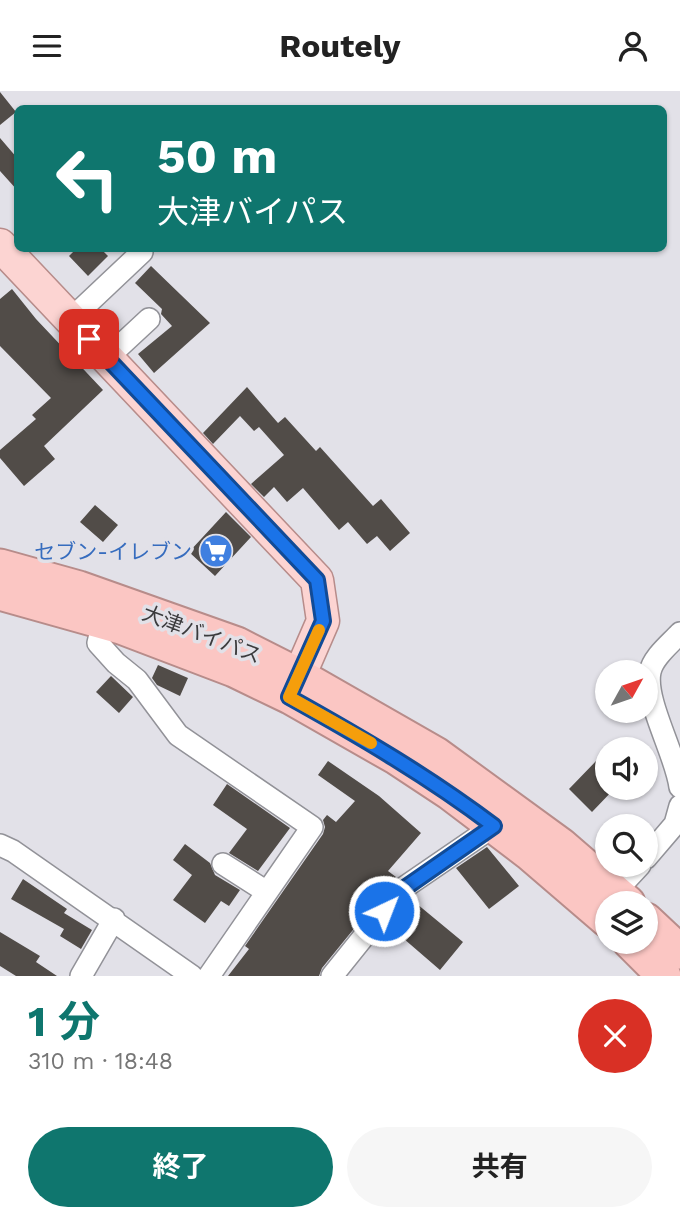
<!DOCTYPE html>
<html lang="ja">
<head>
<meta charset="utf-8">
<style>
	body { margin:0; font-family:"Work Sans","Noto Sans JP",sans-serif; background:#f6f6f6; color:#222; height:100vh; display:flex; flex-direction:column; font-size:26px; white-space:nowrap }
	* { box-sizing:border-box; margin:0 }
	p { font-size:23px; color:#767676 }
	.icon { flex:none; width:38px; height:38px; fill:none; stroke:currentColor; stroke-width:2; stroke-linecap:round; stroke-linejoin:round }
	.map { position:relative; height:885px; overflow:hidden }
	.details { display:flex; flex-direction:column; background:#fff; flex:1 }
	.details>* { flex:none }
	.hud { position:absolute; left:14px; top:14px; width:653px; height:147px; border-radius:10px; box-shadow:0 2px 5px #0004; background:#0f766e; color:#fff; overflow:hidden }
	.needle { width:46px; rotate:50deg }
	.buttons { position:absolute; left:595px; top:569px; display:grid; gap:14px }
	.buttons a { display:grid; place-items:center; width:63px; height:63px; border-radius:50%; background:#fff; box-shadow:0 2px 5px #0004; font-size:35px }
	.pin { position:absolute; display:grid; place-items:center; width:60px; height:60px; color:#fff; margin:-30px; border-radius:14px; box-shadow:0 4px 10px #0006 }
	.me { position:absolute; width:77px; margin:-38px; rotate:43deg; stroke-linejoin:round; filter:drop-shadow(0 0 5px #0008) }
	.turn { display:flex; align-items:center; gap:24px; height:147px; padding:0 28px; font-size:32px }
	.turn .icon { width:91px; height:91px; stroke-width:2.5 }
	.turn b { display:block; font-size:49px; line-height:60px }
	.round { display:grid; place-items:center; flex:none; width:74px; height:74px; border-radius:37px; background:#f6f6f6 }
	.summary { display:flex; align-items:center; justify-content:space-between; height:119px; padding:0 28px }
	h1 { font-size:42px; font-weight:700; line-height:52px; color:#0f766e }
	.cta { display:flex; gap:14px; margin-top:auto; padding:14px 28px }
	.cta a { flex:1; height:80px; border-radius:42px; background:#0f766e; color:#fff; font-size:28px; font-weight:700; line-height:80px; text-align:center }
	.cta a+a { background:#f6f6f6; color:#222 }
	header { display:flex; justify-content:space-between; align-items:center; height:91px; padding:0 28px; background:#fff; font-size:32px; font-weight:700 }
	.map>svg:first-child { display:block }
</style>
</head>
<body>
<header><svg class="icon" aria-label="menu" viewBox="0 0 24 24"><path d="M4 6h16M4 12h16M4 18h16"/></svg>Routely<svg class="icon" aria-label="person" viewBox="0 0 24 24"><circle cx="12" cy="8" r="4"/><path d="M4 21q1-7 8-7t8 7"/></svg></header>
<div class="map">
<svg width="680" height="885" viewBox="0 0 680 885">
	<rect width="100%" height="100%" fill="#e2e1e8"/>
	<path fill="#514c48" d="M 0,1 L 16,21 L 0,34 Z
		M 0,47 L 18,68 L 18,100 L 0,80 Z
		M 76,158 L 101,158 L 108,165 L 88,185 L 69,165 Z
		M 151,175 L 210,232 L 154,282 L 138,263 L 172,235 L 161,223 L 162,218 L 135,192 Z
		M 12,198 L 36,228 L 103,299 L 44,355 L 55,368 L 24,395 L 0,367 L 0,359 L 36,328 L 32,324 L 51,307 L 0,255 L 0,208 Z
		M 247,296 L 278,332 L 285,326 L 316,360 L 320,356 L 373,415 L 381,408 L 410,442 L 390,460 L 377,445 L 367,453 L 348,431 L 339,439 L 303,397 L 287,411 L 274,396 L 264,406 L 251,393 L 284,364 L 259,336 L 254,340 L 240,325 L 213,353 L 203,342 Z
		M 95,414 L 118,434 L 103,451 L 80,431 Z
		M 226,421 L 251,446 L 215,485 L 189,461 Z
		M 158,574 L 188,587 L 180,605 L 157,594 L 152,587 Z
		M 111,585 L 133,606 L 119,622 L 96,601 Z
		M 598,668 L 607,677 L 607,696 L 616,696 L 592,721 L 569,698 Z
		M 328,670 L 379,705 L 421,742 L 388,780 L 396,786 L 322,877 L 319,885 L 228,885 L 249,858 L 245,855 L 323,743 L 325,736 L 323,729 L 327,724 L 336,731 L 355,710 L 318,684 Z
		M 227,693 L 290,737 L 258,780 L 229,762 L 247,738 L 213,714 Z
		M 185,753 L 210,772 L 215,784 L 240,799 L 229,815 L 221,810 L 205,832 L 173,809 L 192,784 L 173,769 Z
		M 487,756 L 519,795 L 489,818 L 456,777 Z
		M 23,788 L 67,818 L 64,822 L 92,839 L 81,858 L 60,845 L 64,838 L 11,808 Z
		M 411,808 L 463,851 L 440,879 L 389,835 Z
		M 0,841 L 40,865 L 36,871 L 57,885 L 16,885 L 0,875 Z"/>
	<g fill="none" stroke-linecap="round" stroke-linejoin="round">
		<defs>
			<path id="minor" d="M 70,229 L 142,161
				M 107,267 L 149,228
				M 103,531 L 98,552 L 116,572 L 137,589 L 178,644 L 312,736 L 209,885
				M 680,542 C 670,553 653,566 650,581 C 644,609 676,664 680,696
				M 0,754 L 13,760 L 192,885
				M 646,767 L 675,733 L 680,715
				M 223,773 L 267,801
				M 615,801 L 640,774
				M 81,885 L 114,828
				M 332,885 L 402,798 L 494,735"/>
			<path id="primary" d="M 0,154 L 317,489 L 323,530 L 290,606"/>
			<path id="trunk" d="M 0,475 L 79,497 L 237,553 L 298,584 L 436,663 L 561,754 L 628,812
				M 0,502 L 121,536 L 234,579 L 290,606 L 397,667 L 450,702 L 529,762 L 607,829
				M 646,829 L 680,861
				M 629,850 L 664,885"/>
		</defs>
		<use href="#minor" stroke="#929298" stroke-width="24"/>
		<use href="#primary" stroke="#b78c8a" stroke-width="35"/>
		<use href="#trunk" stroke="#b78c8a" stroke-width="37"/>
		<use href="#minor" stroke="#fff" stroke-width="21"/>
		<use href="#primary" stroke="#fcd4d2" stroke-width="32"/>
		<use href="#trunk" stroke="#fbc6c3" stroke-width="33"/>
	</g>
	<g fill="none" stroke-linecap="round" stroke-linejoin="round">
		<defs>
			<path id="route" d="M 89,248 L 317,489 L 323,530 L 289,606 C 361,646 429,686 494,735 L 402,799 L 384,820"/>
		</defs>
		<use href="#route" stroke="#114b97" stroke-width="18"/>
		<use href="#route" stroke="#1a73e8" stroke-width="12"/>
		<path stroke="#f59e0b" stroke-width="12" d="M 319,539 L 289,606 L 371,652"/>
	</g>
	<defs>
		<symbol id="supermarket-disc" viewBox="-11 -11 22 22"><circle r="9.5" fill="#3f7fe0" stroke="#e2e1e8"/><path d="M-6-5.5h2.5l.6 2H6L4.5 2H-2.5L-4.4-4H-6ZM-1.5 3.2a1.3 1.3 0 1 0 .1 0ZM3 3.2a1.3 1.3 0 1 0 .1 0Z" fill="#fff"/></symbol>
	</defs>
	<g fill-rule="evenodd">
		<use href="#supermarket-disc" x="197" y="441" width="38" height="38"/>
	</g>
	<g text-anchor="middle" dominant-baseline="central" stroke-width="7" stroke-linejoin="round" paint-order="stroke">
		<g font-size="21" fill="#366cbe" stroke="#e2e1e8" text-anchor="end">
			<text x="192" y="460">セブン-イレブン</text>
		</g>
		<g font-size="21" fill="#3b3b3d" stroke="#e2e1e8">
			<text transform="translate(202 543) rotate(21)">大津バイパス</text>
		</g>
	</g>
</svg>
<div class="buttons">
<a><svg class="needle" viewBox="-14 -14 28 28"><path d="M0-13l5 13h-10z" fill="#e53935"/><path d="M0 13l5-13h-10z" fill="#767676"/></svg></a>
<a><svg class="icon" aria-label="sound" viewBox="0 0 24 24"><path d="M4 9h4l5-4v14l-5-4H4zM17 9q2 3 0 6"/></svg></a>
<a><svg class="icon" aria-label="search" viewBox="0 0 24 24"><circle cx="10" cy="10" r="6"/><path d="M15 15l6 6"/></svg></a>
<a><svg class="icon" aria-label="layers" viewBox="0 0 24 24"><path d="M12 4l9 5-9 5-9-5zM3 14l9 5 9-5"/></svg></a>
</div>
<div class="pin" style="left:89px;top:248px;background:#d93025"><svg class="icon" aria-label="arrive" viewBox="0 0 24 24"><path d="M6 21V4h12l-3 4 3 4H6"/></svg></div>
<svg class="me" style="left:384px;top:820px" viewBox="-20 -20 40 40"><circle r="17" fill="#1a73e8" stroke="#fff" stroke-width="3"/><path d="M0-11L8 9 0 5-8 9z" fill="#fff"/></svg>
<div class="hud">
<div class="turn"><svg class="icon" aria-label="left" viewBox="0 0 24 24"><path d="M17 20v-9H6M10 6l-5 5 5 5"/></svg><div><b>50 m</b>大津バイパス</div></div>
</div>
</div>
<section class="details">
<div class="summary"><div><h1>1 分</h1><p>310 m · 18:48</p></div><a class="round" style="background:#d93025;color:#fff"><svg class="icon" aria-label="close" viewBox="0 0 24 24"><path d="M6 6l12 12M18 6L6 18"/></svg></a></div>
<div class="cta"><a>終了</a><a>共有</a></div>
</section>
</body>
</html>
